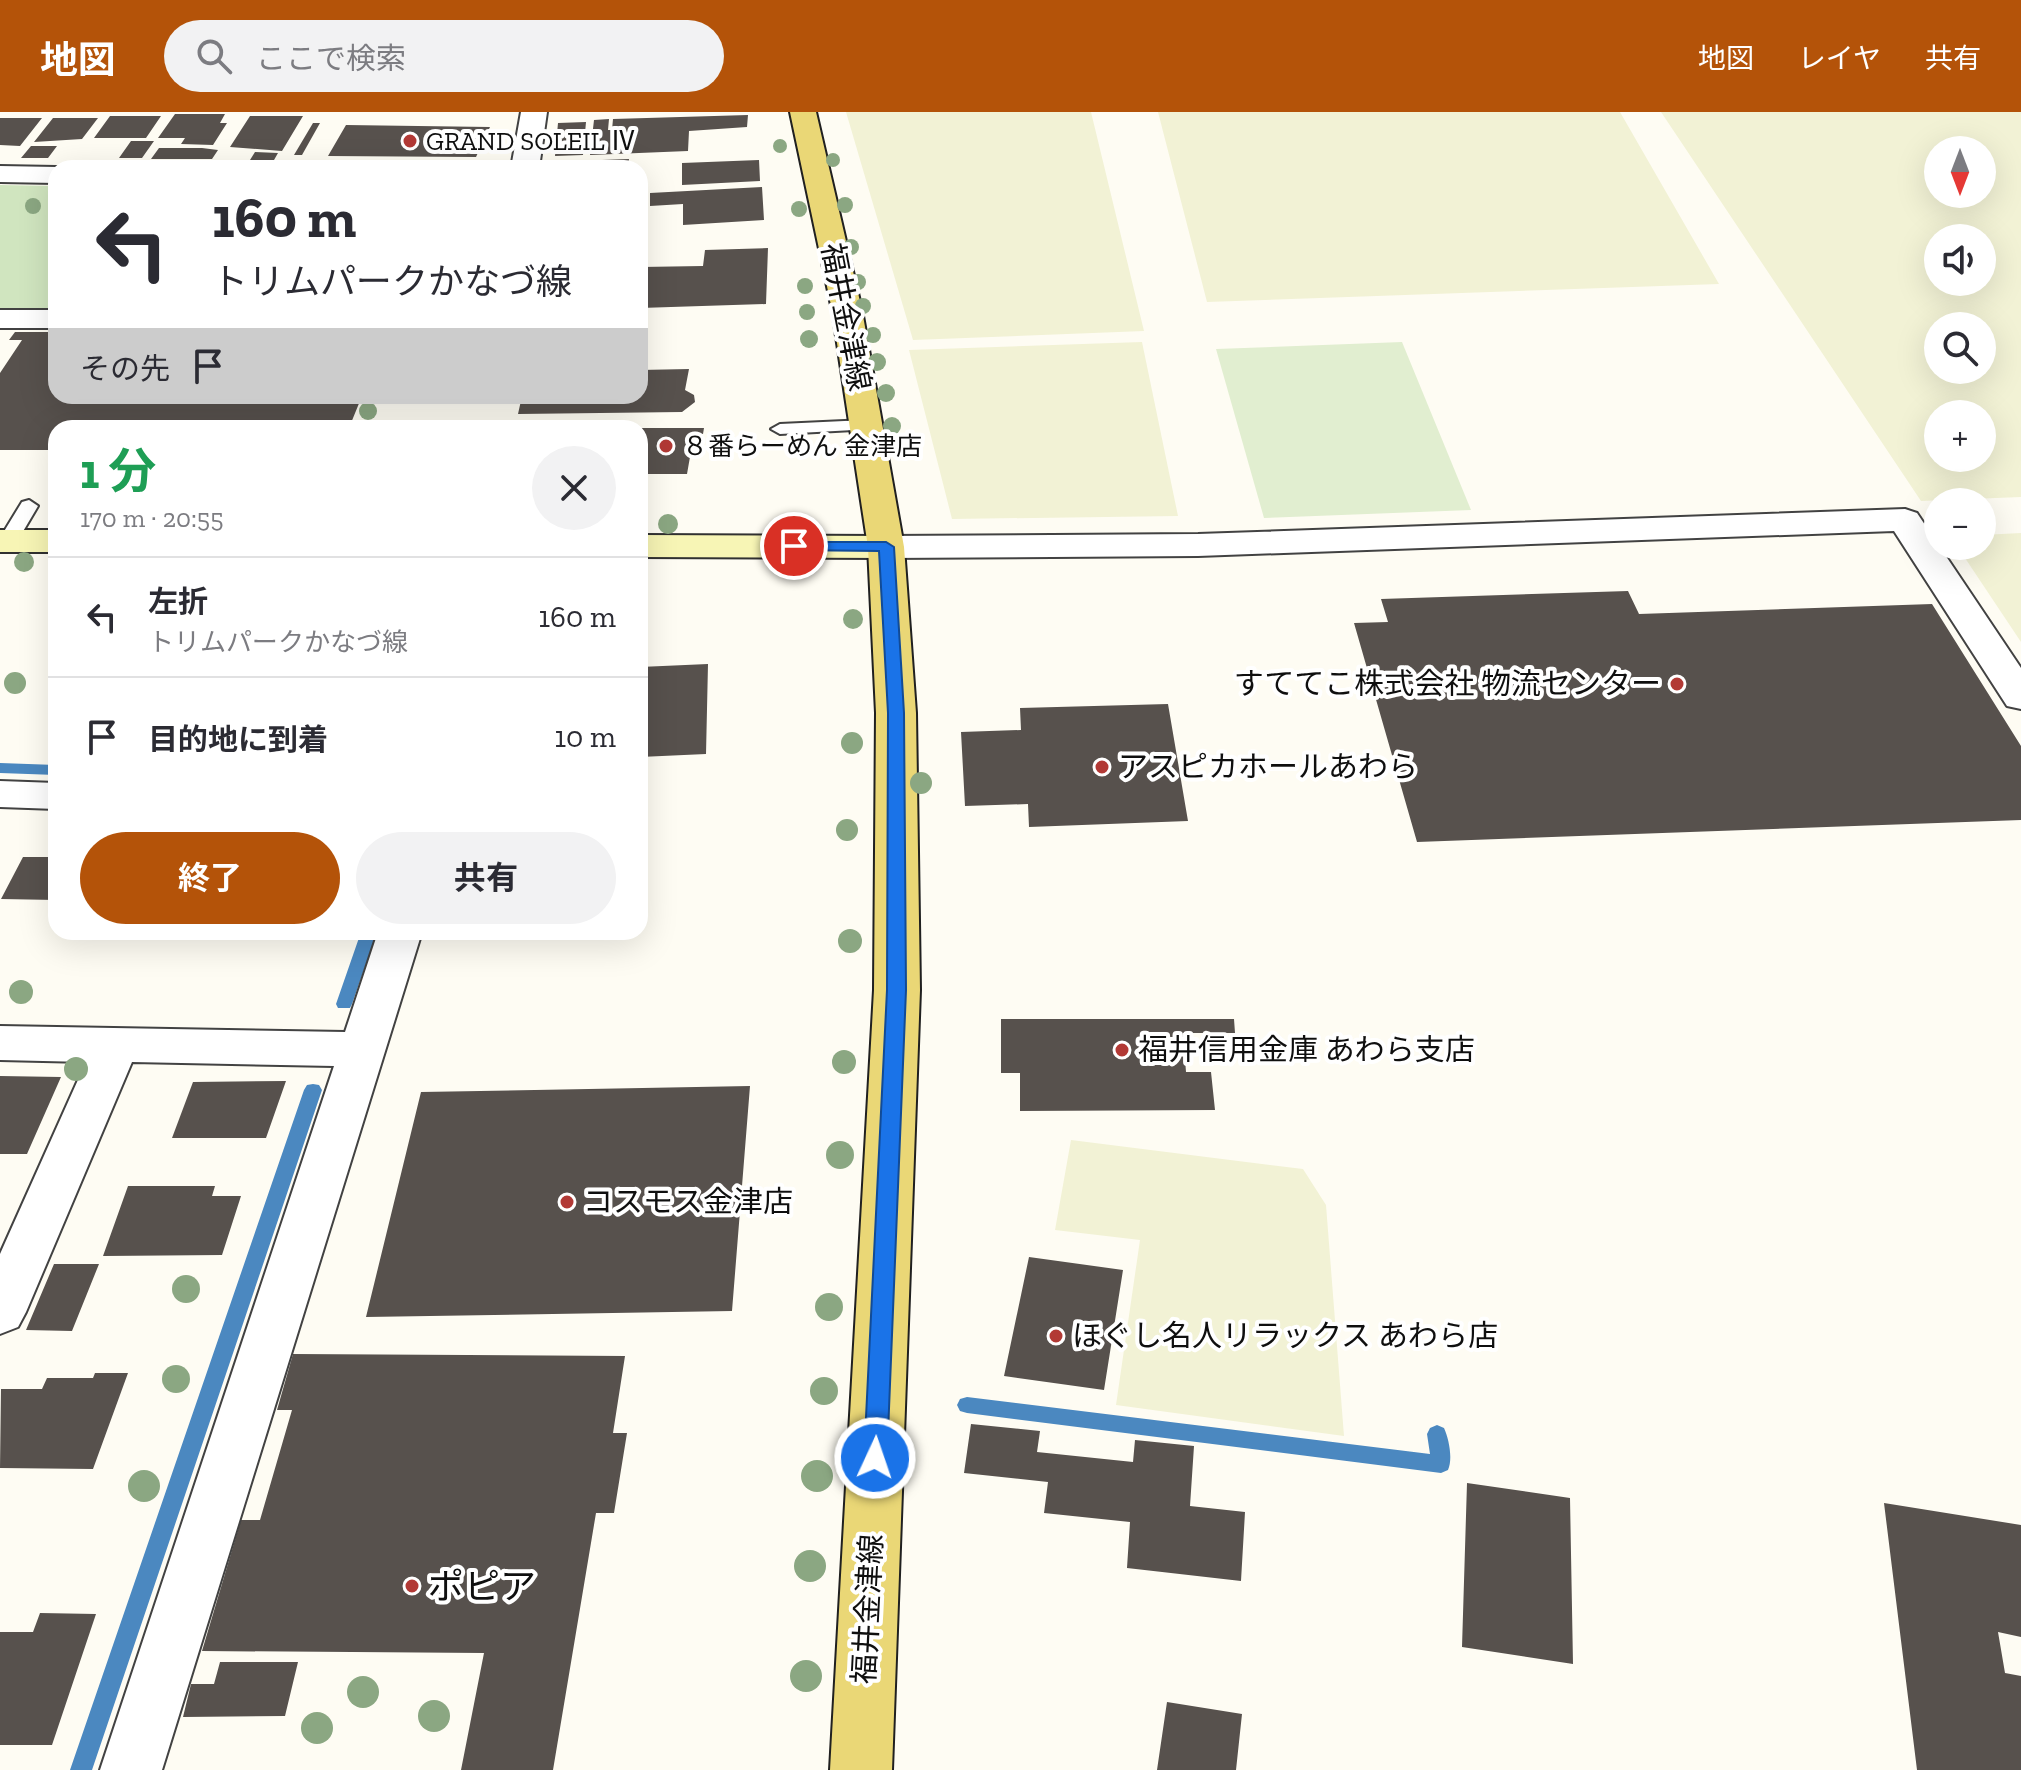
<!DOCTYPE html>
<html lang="ja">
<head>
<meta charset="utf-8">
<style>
	body { margin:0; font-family:"Zilla Slab","Noto Sans JP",serif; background:#f2f2f3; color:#2b2b33; height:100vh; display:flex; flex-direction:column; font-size:30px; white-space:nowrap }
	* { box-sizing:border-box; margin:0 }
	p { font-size:26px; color:#7c7c81 }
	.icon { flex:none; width:44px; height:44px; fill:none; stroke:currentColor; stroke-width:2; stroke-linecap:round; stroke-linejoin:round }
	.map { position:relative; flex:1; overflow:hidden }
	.drawer { position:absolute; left:48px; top:308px; width:600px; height:520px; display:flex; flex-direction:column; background:#fff; border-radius:24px; box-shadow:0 8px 32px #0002 }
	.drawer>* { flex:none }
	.hud { position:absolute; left:48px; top:48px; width:600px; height:244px; border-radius:24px; box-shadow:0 8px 32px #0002; background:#fff; color:#2b2b33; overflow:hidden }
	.needle { width:52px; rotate:180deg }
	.buttons { position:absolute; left:1924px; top:24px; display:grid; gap:16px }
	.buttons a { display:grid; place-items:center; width:72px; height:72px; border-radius:50%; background:#fff; box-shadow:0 8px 32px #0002; font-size:40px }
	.pin { position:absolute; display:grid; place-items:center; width:68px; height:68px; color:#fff; margin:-34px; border:4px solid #fff; border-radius:50%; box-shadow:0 2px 8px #0007 }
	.me { position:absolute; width:88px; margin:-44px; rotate:3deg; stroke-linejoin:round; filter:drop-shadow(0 0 6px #0008) }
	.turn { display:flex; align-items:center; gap:28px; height:168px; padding:0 32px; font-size:36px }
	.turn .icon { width:104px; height:104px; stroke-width:2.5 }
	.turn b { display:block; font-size:56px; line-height:68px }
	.then { display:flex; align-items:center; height:76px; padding:0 32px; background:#0003; gap:16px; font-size:30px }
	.round { display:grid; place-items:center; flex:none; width:84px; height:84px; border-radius:42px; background:#f2f2f3 }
	.summary { display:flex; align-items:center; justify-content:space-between; height:136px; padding:0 32px }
	h1 { font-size:48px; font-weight:700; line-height:60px; color:#1e9e55 }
	.action { display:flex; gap:16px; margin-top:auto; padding:16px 32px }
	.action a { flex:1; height:92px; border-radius:48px; background:#b45309; color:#fff; font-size:32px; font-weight:700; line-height:92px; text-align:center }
	.action a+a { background:#f2f2f3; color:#2b2b33 }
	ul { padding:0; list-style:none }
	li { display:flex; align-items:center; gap:24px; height:120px; padding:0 32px; border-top:2px solid #e1e1e2 }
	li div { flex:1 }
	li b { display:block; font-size:30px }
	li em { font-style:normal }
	header { display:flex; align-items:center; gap:48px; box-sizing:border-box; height:112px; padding:0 40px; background:#b45309; color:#fff }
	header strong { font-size:38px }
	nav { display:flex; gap:44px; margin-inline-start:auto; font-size:28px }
	.search { width:560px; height:72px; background:#f2f2f3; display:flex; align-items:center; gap:20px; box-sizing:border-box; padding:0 28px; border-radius:44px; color:#7c7c81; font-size:30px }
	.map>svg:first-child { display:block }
</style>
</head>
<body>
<header>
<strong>地図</strong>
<div class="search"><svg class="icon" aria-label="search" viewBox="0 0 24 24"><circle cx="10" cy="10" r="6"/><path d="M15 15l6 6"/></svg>ここで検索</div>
<nav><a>地図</a><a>レイヤ</a><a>共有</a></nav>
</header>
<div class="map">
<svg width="2021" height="1658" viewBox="0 0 2021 1658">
	<rect width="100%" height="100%" fill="#fefcf3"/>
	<path fill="#f2f2d5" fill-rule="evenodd" d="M 846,0 L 1091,0 L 1144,219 L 913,228 Z
		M 1158,0 L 1620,0 L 1719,172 L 1207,190 Z
		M 1661,0 L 2021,0 L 2021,385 L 1921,389 ZM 1982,38 L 1982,82 L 1938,82 L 1938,38 ZM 1982,126 L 1982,170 L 1938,170 L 1938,126 ZM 1982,214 L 1982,258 L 1938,258 L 1938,214 ZM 1982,302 L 1982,346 L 1938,346 L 1938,302 Z
		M 1142,230 L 1178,404 L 952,407 L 909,238 Z
		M 2021,421 L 2021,530 L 1957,434 L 1982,434 L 1982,423 Z
		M 1071,1028 L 1303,1057 L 1326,1093 L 1344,1324 L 1116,1293 L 1140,1128 L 1055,1118 Z"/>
	<path fill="#d0e5bf" d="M 0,73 L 56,74 L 56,200 L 0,200 Z"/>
	<path fill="#e1eed0" d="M 1402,230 L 1471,398 L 1264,406 L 1216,237 Z"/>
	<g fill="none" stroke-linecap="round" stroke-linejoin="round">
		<path fill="#4b88c0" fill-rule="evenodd" d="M 0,651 L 56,653 L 56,663 L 0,661 Z
			M 361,820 L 377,820 L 352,892 L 350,896 L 338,896 L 336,892 Z
			M 313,972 L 319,973 L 322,978 L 92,1658 L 70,1658 L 304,978 L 307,973 Z
			M 967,1285 L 1430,1342 L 1427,1322 L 1430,1316 L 1437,1313 L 1444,1316 C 1449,1327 1453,1347 1448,1358 L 1441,1361 L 967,1301 L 960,1299 L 957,1293 L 960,1287 Z"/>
	</g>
	<path fill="#57514d" d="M 175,2 L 225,2 L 220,11 L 227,11 L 213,33 L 181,32 L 185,26 L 158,26 Z
		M 748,3 L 747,15 L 689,19 L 688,39 L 590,43 L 594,8 L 609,7 L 608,18 L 612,18 L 613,7 Z
		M 110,4 L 161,4 L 146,26 L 94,26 Z
		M 250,4 L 303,4 L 282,39 L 230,35 Z
		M 0,6 L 42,6 L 20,34 L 0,33 Z
		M 53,6 L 98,6 L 82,27 L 34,30 Z
		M 586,10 L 583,43 L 555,44 L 558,11 Z
		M 313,11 L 320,11 L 302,43 L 294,43 Z
		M 346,13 L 490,15 L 476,45 L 328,44 Z
		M 131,29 L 154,29 L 142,46 L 119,46 Z
		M 31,34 L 57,34 L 48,46 L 21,46 Z
		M 159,36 L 202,36 L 218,38 L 212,47 L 151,47 Z
		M 255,40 L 278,41 L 274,48 L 250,48 Z
		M 629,47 L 628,56 L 547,56 L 548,50 Z
		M 759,48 L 760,69 L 682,73 L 682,51 Z
		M 762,75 L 764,108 L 683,113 L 683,92 L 650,94 L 650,81 Z
		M 768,136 L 766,192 L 640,196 L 641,155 L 703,154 L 705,138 Z
		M 15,220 L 56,220 L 56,284 L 362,284 L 351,311 L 382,311 L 380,316 L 56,316 L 56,338 L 0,338 L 0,261 L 22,228 L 9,228 Z
		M 689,257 L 685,278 L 694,283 L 695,290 L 682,300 L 518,302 L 522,284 L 640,284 L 640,258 Z
		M 640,316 L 704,316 L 703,322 L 694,322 L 687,362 L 642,362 L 645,346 L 640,346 Z
		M 1628,479 L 1639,502 L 1932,492 L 2021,634 L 2021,708 L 1417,730 L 1354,511 L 1388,510 L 1381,487 Z
		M 708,552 L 706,642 L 640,645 L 640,555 Z
		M 1168,592 L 1188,709 L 1029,715 L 1028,692 L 965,694 L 961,620 L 1021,618 L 1020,596 Z
		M 23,745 L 56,745 L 56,788 L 1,787 Z
		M 1001,907 L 1234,907 L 1235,921 L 1183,921 L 1186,960 L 1211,960 L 1215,998 L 1020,999 L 1020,961 L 1001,961 Z
		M 0,964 L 61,965 L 27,1042 L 0,1042 Z
		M 286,969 L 266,1026 L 172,1026 L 193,970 Z
		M 750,974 L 732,1199 L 366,1205 L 421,980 Z
		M 128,1074 L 215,1074 L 212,1084 L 241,1084 L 222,1143 L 103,1144 Z
		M 1029,1145 L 1123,1158 L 1104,1278 L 1004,1264 Z
		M 54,1152 L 99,1152 L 72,1219 L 26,1218 Z
		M 293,1242 L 625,1244 L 613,1321 L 627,1321 L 614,1401 L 596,1401 L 553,1658 L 461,1658 L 484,1541 L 202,1539 L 241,1408 L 260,1408 L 292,1298 L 277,1298 Z
		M 95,1261 L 128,1261 L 93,1357 L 0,1356 L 1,1277 L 42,1277 L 47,1266 L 93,1266 Z
		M 971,1312 L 1040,1319 L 1037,1340 L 1133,1350 L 1135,1328 L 1194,1334 L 1190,1394 L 1245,1400 L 1241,1469 L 1127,1456 L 1130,1410 L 1044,1401 L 1048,1370 L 964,1361 Z
		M 1467,1371 L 1570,1386 L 1573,1552 L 1462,1535 Z
		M 1884,1391 L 2021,1413 L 2021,1525 L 1998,1520 L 2005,1561 L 2021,1564 L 2021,1658 L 1917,1658 Z
		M 40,1501 L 96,1502 L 52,1633 L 0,1633 L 0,1520 L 33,1520 Z
		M 220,1550 L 298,1550 L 285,1604 L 183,1605 L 191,1572 L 214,1572 Z
		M 1167,1590 L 1242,1602 L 1236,1658 L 1157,1658 Z"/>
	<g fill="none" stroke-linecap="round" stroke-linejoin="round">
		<defs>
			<path id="service" d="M 866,308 L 875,313 L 872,317 L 780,322 L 771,317 L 780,312 Z
				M 29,388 L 38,394 L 15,433 L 8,435 L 1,433 L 0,426 L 22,390 Z"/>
			<path id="minor" d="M 521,0 L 547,0 L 539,56 L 511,56 Z
				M 0,54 L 56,55 L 61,56 L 56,56 L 56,71 L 0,70 Z
				M 0,198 L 56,198 L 56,216 L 0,216 Z
				M 1905,397 L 1917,401 L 2021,556 L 2021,597 L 2007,594 L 1894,419 L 1198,444 L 886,446 L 873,443 L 868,435 L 873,427 L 886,424 L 1198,422 Z
				M 0,669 L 56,671 L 56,697 L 0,695 Z
				M 378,820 L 422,820 L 162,1658 L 100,1658 L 334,954 L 132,950 L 26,1200 L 18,1215 L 0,1222 L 0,1142 L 86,950 L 0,948 L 0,914 L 345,920 Z"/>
			<path id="secondary" d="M 0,418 L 56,418 L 56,440 L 0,440 Z
				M 640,423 L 886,424 L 899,427 L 904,435 L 899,443 L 886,446 L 640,445 Z"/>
			<path id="primary" d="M 790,0 L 816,0 L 862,198 L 904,435 L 916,601 L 920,878 L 892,1658 L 830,1658 L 874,878 L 876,601 L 868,435 L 832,198 Z"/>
		</defs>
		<use href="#service" stroke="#424242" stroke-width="4"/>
		<use href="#minor" stroke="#424242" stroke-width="4"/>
		<use href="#secondary" stroke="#313131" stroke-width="4"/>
		<use href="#primary" stroke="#202020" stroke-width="4"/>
		<use href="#service" fill="#fff" fill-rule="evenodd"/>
		<use href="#minor" fill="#fff" fill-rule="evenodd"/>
		<use href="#secondary" fill="#f7f5b5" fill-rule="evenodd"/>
		<use href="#primary" fill="#ead776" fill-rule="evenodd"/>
	</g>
	<g fill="#8ba782">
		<circle cx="780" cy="34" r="7"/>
		<circle cx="833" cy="48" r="7"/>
		<circle cx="845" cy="93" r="8"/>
		<circle cx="33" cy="94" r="8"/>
		<circle cx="799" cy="97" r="8"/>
		<circle cx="851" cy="135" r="8"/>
		<circle cx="858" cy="170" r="8"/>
		<circle cx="805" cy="174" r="8"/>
		<circle cx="863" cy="194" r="8"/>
		<circle cx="807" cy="200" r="8"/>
		<circle cx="873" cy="223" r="8"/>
		<circle cx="809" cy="227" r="9"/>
		<circle cx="877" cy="250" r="9"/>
		<circle cx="886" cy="281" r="9"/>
		<circle cx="368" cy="299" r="9"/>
		<circle cx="892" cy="314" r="9"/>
		<circle cx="668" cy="412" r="10"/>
		<circle cx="24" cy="450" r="10"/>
		<circle cx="853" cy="507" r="10"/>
		<circle cx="15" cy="571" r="11"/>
		<circle cx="852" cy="631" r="11"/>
		<circle cx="921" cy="671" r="11"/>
		<circle cx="847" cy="718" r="11"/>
		<circle cx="850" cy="829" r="12"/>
		<circle cx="21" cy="880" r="12"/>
		<circle cx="844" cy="950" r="12"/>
		<circle cx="76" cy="957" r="12"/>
		<circle cx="840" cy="1043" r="14"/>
		<circle cx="186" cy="1177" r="14"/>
		<circle cx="829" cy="1195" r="14"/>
		<circle cx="176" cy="1267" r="14"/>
		<circle cx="824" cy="1279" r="14"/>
		<circle cx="817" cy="1364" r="16"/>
		<circle cx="144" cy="1374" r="16"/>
		<circle cx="810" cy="1454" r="16"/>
		<circle cx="806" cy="1564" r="16"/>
		<circle cx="363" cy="1580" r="16"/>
		<circle cx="434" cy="1604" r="16"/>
		<circle cx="317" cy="1616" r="16"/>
	</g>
	<path fill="#1a73e8" stroke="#114b97" stroke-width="2" d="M 794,430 L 886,430 L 894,435 L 904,601 L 906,878 L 887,1346 L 883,1353 L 875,1356 L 867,1353 L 864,1346 L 887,878 L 888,601 L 879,439 L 789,438 L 789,431 Z"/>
	<g fill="#b23935" stroke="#fff" stroke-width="3">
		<circle cx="410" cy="29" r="8"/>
		<circle cx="666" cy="334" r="8"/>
		<circle cx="1677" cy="572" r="8"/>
		<circle cx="1102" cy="655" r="8"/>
		<circle cx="1122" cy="938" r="8"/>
		<circle cx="567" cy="1090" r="8"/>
		<circle cx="1056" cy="1224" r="8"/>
		<circle cx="412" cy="1474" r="8"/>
	</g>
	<g text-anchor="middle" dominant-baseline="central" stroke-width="8" stroke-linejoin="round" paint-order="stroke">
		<g font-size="26" fill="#0f0f0f" stroke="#fff" text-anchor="start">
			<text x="426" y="29">GRAND SOLEIL Ⅳ</text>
			<text x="682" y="334">８番らーめん 金津店</text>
		</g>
		<g font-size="30" fill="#0f0f0f" stroke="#fff">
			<text transform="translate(846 205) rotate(79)">福井金津線</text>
			<text transform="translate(868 1497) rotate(-87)">福井金津線</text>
		</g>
		<g font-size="30" fill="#0f0f0f" stroke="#fff" text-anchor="start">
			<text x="1661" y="572" text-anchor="end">すててこ株式会社 物流センター</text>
			<text x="1118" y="655">アスピカホールあわら</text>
			<text x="1138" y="938">福井信用金庫 あわら支店</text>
			<text x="583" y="1090">コスモス金津店</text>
			<text x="1072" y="1224">ほぐし名人リラックス あわら店</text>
		</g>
		<g font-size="36" fill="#0f0f0f" stroke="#fff" text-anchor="start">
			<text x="428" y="1474">ポピア</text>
		</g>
	</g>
</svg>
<div class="buttons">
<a><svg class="needle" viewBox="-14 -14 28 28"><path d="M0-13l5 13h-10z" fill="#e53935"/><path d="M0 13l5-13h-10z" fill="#7c7c81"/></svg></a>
<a><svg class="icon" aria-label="sound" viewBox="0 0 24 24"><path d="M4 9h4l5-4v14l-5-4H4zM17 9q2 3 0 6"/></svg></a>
<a><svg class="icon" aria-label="search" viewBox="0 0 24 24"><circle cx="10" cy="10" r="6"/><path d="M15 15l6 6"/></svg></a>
<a>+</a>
<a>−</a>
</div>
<div class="pin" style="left:794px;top:434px;background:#d93025"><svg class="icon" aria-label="arrive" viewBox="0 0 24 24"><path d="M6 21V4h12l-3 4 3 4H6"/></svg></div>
<svg class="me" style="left:875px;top:1346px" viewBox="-20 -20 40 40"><circle r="17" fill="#1a73e8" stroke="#fff" stroke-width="3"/><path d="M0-11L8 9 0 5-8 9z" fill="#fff"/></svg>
<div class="hud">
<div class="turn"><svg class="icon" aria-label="left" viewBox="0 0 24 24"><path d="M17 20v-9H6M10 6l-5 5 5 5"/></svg><div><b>160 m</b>トリムパークかなづ線</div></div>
<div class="then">その先<svg class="icon" aria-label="arrive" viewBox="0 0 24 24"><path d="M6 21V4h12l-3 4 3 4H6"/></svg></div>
</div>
<section class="drawer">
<div class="summary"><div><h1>1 分</h1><p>170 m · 20:55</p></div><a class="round"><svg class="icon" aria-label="close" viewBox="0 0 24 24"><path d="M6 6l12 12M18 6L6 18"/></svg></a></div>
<ul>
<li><svg class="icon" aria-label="left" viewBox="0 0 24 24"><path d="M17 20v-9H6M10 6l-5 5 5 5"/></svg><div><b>左折</b><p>トリムパークかなづ線</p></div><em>160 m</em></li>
<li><svg class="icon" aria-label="arrive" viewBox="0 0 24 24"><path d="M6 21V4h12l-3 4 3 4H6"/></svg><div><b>目的地に到着</b></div><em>10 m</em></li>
</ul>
<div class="action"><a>終了</a><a>共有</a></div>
</section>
</div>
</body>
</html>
